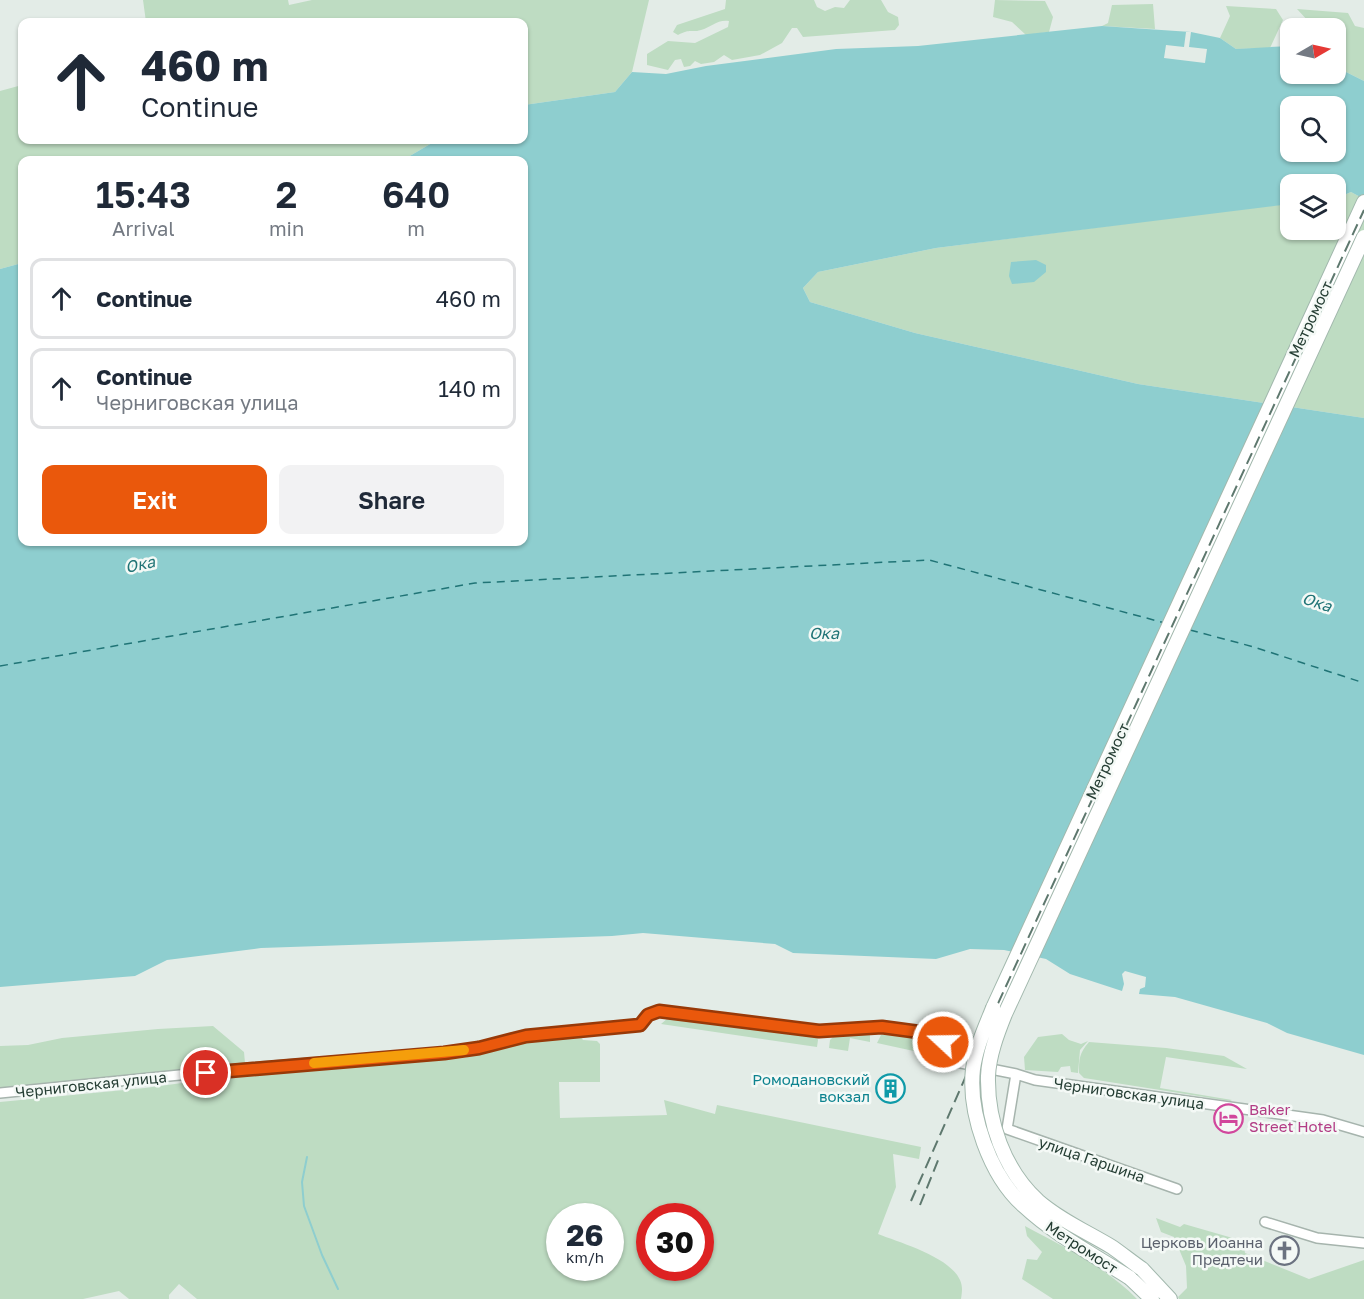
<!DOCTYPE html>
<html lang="en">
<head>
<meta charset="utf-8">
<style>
	body { margin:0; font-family:"Golos Text",sans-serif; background:#f2f2f3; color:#1f2937; height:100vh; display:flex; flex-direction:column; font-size:22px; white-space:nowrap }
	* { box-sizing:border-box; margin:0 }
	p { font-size:20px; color:#747a83 }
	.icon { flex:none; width:33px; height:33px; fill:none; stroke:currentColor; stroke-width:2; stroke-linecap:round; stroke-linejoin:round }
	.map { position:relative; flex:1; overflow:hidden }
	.side { position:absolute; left:18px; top:156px; width:510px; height:390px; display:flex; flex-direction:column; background:#fff; border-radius:12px; box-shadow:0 2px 4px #0004 }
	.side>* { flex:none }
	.guide { position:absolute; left:18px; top:18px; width:510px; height:126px; border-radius:12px; box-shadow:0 2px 4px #0004; background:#fff; color:#1f2937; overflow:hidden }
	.needle { width:39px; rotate:81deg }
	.buttons { position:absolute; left:1280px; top:18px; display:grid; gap:12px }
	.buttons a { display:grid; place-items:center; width:66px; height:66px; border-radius:12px; background:#fff; box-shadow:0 2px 4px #0004; font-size:30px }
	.speed { position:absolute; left:546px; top:1203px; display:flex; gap:12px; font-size:30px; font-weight:700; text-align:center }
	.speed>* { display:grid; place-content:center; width:78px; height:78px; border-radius:50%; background:#fff; box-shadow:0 2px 4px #0004; line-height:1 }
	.speed small { font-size:15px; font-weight:400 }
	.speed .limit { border:9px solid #d22; background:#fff; color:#111 }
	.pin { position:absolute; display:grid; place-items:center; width:51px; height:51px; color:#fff; margin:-26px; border:3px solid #fff; border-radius:50%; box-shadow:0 2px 6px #0007 }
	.me { position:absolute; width:66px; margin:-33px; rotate:291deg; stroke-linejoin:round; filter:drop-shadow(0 0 4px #0008) }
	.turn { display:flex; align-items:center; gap:21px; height:126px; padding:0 24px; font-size:27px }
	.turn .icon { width:78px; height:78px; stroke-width:2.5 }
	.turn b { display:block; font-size:42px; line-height:51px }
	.eta { display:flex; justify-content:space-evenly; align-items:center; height:102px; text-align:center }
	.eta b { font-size:36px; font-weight:600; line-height:42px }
	.primary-button { display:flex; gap:12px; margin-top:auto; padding:12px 24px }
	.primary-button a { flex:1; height:69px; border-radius:12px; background:#ea580c; color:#fff; font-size:24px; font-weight:600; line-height:69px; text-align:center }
	.primary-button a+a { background:#f2f2f3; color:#1f2937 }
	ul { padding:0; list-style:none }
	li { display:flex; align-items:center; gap:18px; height:81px; margin:0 12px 9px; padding:0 12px; border:3px solid #e0e1e3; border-radius:12px }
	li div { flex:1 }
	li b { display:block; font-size:22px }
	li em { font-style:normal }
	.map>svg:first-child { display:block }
</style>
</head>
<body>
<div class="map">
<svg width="1364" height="1299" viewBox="0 0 1364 1299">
	<rect width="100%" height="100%" fill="#e3ece7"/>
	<path fill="#bedcc2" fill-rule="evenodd" d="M 143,0 L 288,0 L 289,5 L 312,0 L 649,0 L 632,72 L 615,92 L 524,105 L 524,22 L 146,22 Z
		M 726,0 L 814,0 L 817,7 L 825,11 L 835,7 L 844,8 L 850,0 L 881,0 L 888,12 L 898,17 L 899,25 L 895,30 L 803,37 L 797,28 L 792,28 L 782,43 L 760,55 L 732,60 L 724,55 L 714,62 L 701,64 L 695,61 L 690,66 L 684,67 L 681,59 L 675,60 L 668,70 L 647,65 L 647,54 L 668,41 L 695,43 L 728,27 L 729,21 C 718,19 711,27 701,30 C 691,33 691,28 678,35 L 673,32 L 677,25 L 725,9 Z
		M 995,0 L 1045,1 L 1053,17 L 1049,32 L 1026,35 L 1012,22 L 993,17 Z
		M 1153,4 L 1155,29 L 1102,26 L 1108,23 L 1112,5 Z
		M 1226,6 L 1276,9 L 1283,20 L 1270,48 L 1236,49 L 1220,38 L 1230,16 Z
		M 1297,9 L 1348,13 L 1355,26 L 1364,28 L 1364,81 L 1346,72 L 1335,62 L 1335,28 L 1309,28 L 1309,22 Z
		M 22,85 L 22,140 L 437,140 L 403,160 L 22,160 L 22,263 L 0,269 L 0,91 Z
		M 1351,192 L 1364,199 L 1364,418 L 1138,384 L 915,333 L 810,302 L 803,288 L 818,272 L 936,248 L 1257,207 L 1290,204 L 1290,230 L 1335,230 L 1335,199 Z
		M 668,1018 L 812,1034 L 816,1035 L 818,1040 L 817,1047 L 661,1024 Z
		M 213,1026 L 244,1052 L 245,1063 L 0,1091 L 0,1046 L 28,1045 L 62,1038 L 158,1029 Z
		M 865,1031 L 870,1035 L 870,1042 L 850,1038 L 848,1051 L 829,1048 L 830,1040 L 835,1035 Z
		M 889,1031 C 911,1034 938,1031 941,1057 L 877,1043 L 881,1035 Z
		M 1062,1034 L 1069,1040 L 1081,1044 L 1088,1041 L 1080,1050 L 1078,1073 L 1071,1072 L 1070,1066 L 1061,1067 L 1058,1072 L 1025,1070 L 1024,1057 L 1038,1037 Z
		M 579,1035 L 583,1040 L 597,1041 L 600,1044 L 600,1082 L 559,1082 L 560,1118 L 667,1115 L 664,1100 L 715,1114 L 717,1105 L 921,1147 L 919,1159 L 893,1154 L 896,1187 L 878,1234 C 901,1243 950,1257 960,1280 C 963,1287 962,1292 961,1299 L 197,1299 L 179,1284 L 169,1295 L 169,1299 L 129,1299 L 119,1291 L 83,1299 L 0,1299 L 0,1102 L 145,1088 L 234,1076 L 464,1058 L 541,1036 ZM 560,1216 L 610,1216 L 610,1268 L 560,1268 ZM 650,1216 L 700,1216 L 700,1268 L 650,1268 Z
		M 1089,1042 L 1166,1048 L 1224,1056 L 1247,1069 L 1166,1057 L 1160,1088 L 1232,1100 L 1230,1101 L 1084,1078 L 1079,1073 C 1079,1060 1079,1053 1089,1042 Z
		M 1156,1218 L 1180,1227 L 1184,1224 L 1243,1241 L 1245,1253 L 1309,1279 L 1364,1260 L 1364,1299 L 1179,1299 L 1178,1297 L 1187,1288 L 1186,1266 L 1174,1237 L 1161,1232 Z
		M 1025,1226 C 1064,1247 1106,1267 1137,1299 L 1053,1299 L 1022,1279 L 1027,1259 L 1037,1260 L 1042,1252 L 1027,1236 Z"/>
	<path fill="#8ececf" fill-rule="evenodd" d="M 1102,26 L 1191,32 L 1220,38 L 1236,49 L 1290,46 L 1290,74 L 1335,74 L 1335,62 L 1346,72 L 1364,81 L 1364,199 L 1351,192 L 1335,199 L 1335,184 L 1290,184 L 1290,204 L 936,248 L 818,272 L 803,288 L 810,302 L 915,333 L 1138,384 L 1364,418 L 1364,1055 L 1287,1033 L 1267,1023 L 1175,997 L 1139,994 L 1140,989 L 1145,987 L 1146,977 L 1125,971 L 1122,974 L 1124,984 L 1122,991 L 1070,974 L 1046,959 L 1004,950 L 970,949 L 936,959 L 793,953 L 775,944 L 643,933 L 612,936 L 261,948 L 167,960 L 135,976 L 0,987 L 0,269 L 22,263 L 22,542 L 524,542 L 524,160 L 403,160 L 437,140 L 524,140 L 524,105 L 615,92 L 632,72 L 666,74 L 706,66 L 836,49 L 918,46 ZM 1290,106 L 1335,106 L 1335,152 L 1290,152 Z
		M 1036,260 L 1046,265 L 1046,272 L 1034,282 L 1012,284 L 1009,276 L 1011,262 Z"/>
	<path fill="#e3ece7" d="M 1186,32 L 1191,32 L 1189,47 L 1207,49 L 1205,63 L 1164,58 L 1166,45 L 1184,47 Z"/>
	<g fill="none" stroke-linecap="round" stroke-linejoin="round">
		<path stroke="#8ececf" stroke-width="2" d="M 307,1157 L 302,1182 L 304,1206 L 322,1255 L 338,1289"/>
		<path stroke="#207476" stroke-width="1.5" stroke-dasharray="8 6" stroke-linecap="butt" d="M 1190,630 L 1254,647 L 1364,683
			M 0,666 L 475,583 L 929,560 L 1165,623"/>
		<defs>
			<path id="street" d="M 1016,1074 L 1007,1129 L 1177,1189
				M 0,1093 L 249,1068 L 444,1053 L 479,1048 L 526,1036 L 640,1025 L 648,1015 L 659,1011 L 819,1031 L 882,1027 L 934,1034 L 943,1042 L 956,1062 L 1016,1074 L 1035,1080 L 1323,1120 L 1364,1132
				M 1265,1222 L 1317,1238 L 1364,1243"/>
			<path id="secondary" d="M 993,1008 L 1364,202
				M 1142,1269 L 1170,1299
				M 1130,1278 L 1152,1299"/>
		</defs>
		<use href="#street" stroke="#a6b4ad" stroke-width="12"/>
		<use href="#secondary" stroke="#a2b8ad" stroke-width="16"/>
		<use href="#street" stroke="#fff" stroke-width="9"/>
		<use href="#secondary" stroke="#fff" stroke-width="14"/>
		<path stroke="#5e786e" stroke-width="2" stroke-dasharray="12 6" stroke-linecap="butt" d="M 1187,615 L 1364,235
			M 911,1201 L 995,1010 L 1364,210
			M 920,1205 L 939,1158"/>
		<defs>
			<path id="secondary-bridge" d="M 993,1008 C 985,1028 976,1047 973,1069 C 968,1113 990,1176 1024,1206 C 1055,1235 1094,1255 1130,1278
				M 1142,1269 C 1132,1262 1122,1254 1112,1247 C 1087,1232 1060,1220 1038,1201 C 1004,1170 987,1121 988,1076 C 989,1055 997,1034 1005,1014 L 1364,237"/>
		</defs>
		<use href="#secondary-bridge" stroke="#a2b8ad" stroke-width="16" stroke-linecap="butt"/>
		<use href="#secondary-bridge" stroke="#fff" stroke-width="14"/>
	</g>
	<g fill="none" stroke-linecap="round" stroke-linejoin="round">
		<defs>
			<path id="route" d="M 206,1073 L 444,1053 L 479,1048 L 526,1036 L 640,1025 L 648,1015 L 659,1011 L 819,1031 L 882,1027 L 934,1034 L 943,1042"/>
		</defs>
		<use href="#route" stroke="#983908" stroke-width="15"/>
		<use href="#route" stroke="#ea580c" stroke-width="10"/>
		<path stroke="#f59e0b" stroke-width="10" d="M 314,1063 L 464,1050"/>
	</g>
	<defs>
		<symbol id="building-ring" viewBox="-11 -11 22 22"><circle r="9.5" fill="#f4f9f6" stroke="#0f9aa8" stroke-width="1.5"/><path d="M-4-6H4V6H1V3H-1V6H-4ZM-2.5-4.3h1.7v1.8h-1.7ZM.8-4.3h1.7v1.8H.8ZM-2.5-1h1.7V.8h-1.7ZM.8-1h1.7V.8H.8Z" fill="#0f9aa8"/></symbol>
		<symbol id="hotel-ring" viewBox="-11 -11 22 22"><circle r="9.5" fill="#f4f9f6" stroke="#d1479c" stroke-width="1.5"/><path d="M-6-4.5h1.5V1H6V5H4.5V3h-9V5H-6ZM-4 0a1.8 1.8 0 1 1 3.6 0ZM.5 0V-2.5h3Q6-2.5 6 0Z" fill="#d1479c"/></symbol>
		<symbol id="church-ring" viewBox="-11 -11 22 22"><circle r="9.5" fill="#f4f9f6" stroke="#6b7280" stroke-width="1.5"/><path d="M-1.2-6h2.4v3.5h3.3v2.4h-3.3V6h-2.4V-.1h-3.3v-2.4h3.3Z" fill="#6b7280"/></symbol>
	</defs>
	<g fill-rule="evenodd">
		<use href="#building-ring" x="874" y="1072" width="33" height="33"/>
		<use href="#hotel-ring" x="1212" y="1102" width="33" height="33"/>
		<use href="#church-ring" x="1268" y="1234" width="33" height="33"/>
	</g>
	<g text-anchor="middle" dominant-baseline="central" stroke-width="5" stroke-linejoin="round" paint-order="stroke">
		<g font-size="15" fill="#243d33" stroke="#f4f9f6">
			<text transform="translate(1310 319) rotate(-65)">Метромост</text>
			<text transform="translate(1107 761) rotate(-65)">Метромост</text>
			<text transform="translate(91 1084) rotate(-6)">Черниговская улица</text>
			<text transform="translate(1129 1093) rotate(8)">Черниговская улица</text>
			<text transform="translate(1092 1159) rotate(19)">улица Гаршина</text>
			<text transform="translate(1082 1247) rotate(33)">Метромост</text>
		</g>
		<g font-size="15" fill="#0d838f" stroke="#f4f9f6" text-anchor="end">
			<text x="870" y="1079">Ромодановский<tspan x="870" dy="17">вокзал</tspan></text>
		</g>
		<g font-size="15" fill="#b23c85" stroke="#f4f9f6" text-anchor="start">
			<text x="1249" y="1109">Baker<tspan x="1249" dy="17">Street Hotel</tspan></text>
		</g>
		<g font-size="15" fill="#5b616d" stroke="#f4f9f6" text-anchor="end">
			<text x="1263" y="1242">Церковь Иоанна<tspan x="1263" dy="17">Предтечи</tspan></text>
		</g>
		<g font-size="16" font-style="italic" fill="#207476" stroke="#f4f9f6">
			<text transform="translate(140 564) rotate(-12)">Ока</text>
			<text transform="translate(1317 602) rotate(18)">Ока</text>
			<text x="824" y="633">Ока</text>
		</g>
	</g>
</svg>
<div class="buttons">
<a><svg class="needle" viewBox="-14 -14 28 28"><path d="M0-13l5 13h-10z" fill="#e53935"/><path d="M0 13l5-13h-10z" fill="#747a83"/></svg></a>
<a><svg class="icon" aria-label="search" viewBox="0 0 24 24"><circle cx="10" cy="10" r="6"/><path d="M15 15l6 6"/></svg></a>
<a><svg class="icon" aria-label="layers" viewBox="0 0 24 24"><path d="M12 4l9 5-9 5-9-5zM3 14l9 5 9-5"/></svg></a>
</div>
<div class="speed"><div>26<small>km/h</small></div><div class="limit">30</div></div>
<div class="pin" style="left:206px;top:1073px;background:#d93025"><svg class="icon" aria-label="arrive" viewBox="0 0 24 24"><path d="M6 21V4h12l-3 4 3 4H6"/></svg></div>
<svg class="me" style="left:943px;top:1042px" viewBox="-20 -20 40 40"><circle r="17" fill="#ea580c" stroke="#fff" stroke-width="3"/><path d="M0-11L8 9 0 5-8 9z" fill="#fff"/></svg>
<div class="guide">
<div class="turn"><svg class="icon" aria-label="ahead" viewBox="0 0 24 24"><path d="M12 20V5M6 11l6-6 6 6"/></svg><div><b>460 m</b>Continue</div></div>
</div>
<section class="side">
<div class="eta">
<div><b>15:43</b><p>Arrival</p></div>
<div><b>2</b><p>min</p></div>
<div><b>640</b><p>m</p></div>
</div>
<ul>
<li><svg class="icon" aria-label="ahead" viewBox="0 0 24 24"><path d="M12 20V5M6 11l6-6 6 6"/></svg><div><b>Continue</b></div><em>460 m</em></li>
<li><svg class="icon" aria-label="ahead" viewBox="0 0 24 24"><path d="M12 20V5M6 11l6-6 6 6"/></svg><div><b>Continue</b><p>Черниговская улица</p></div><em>140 m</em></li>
</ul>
<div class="primary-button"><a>Exit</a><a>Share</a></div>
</section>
</div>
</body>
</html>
